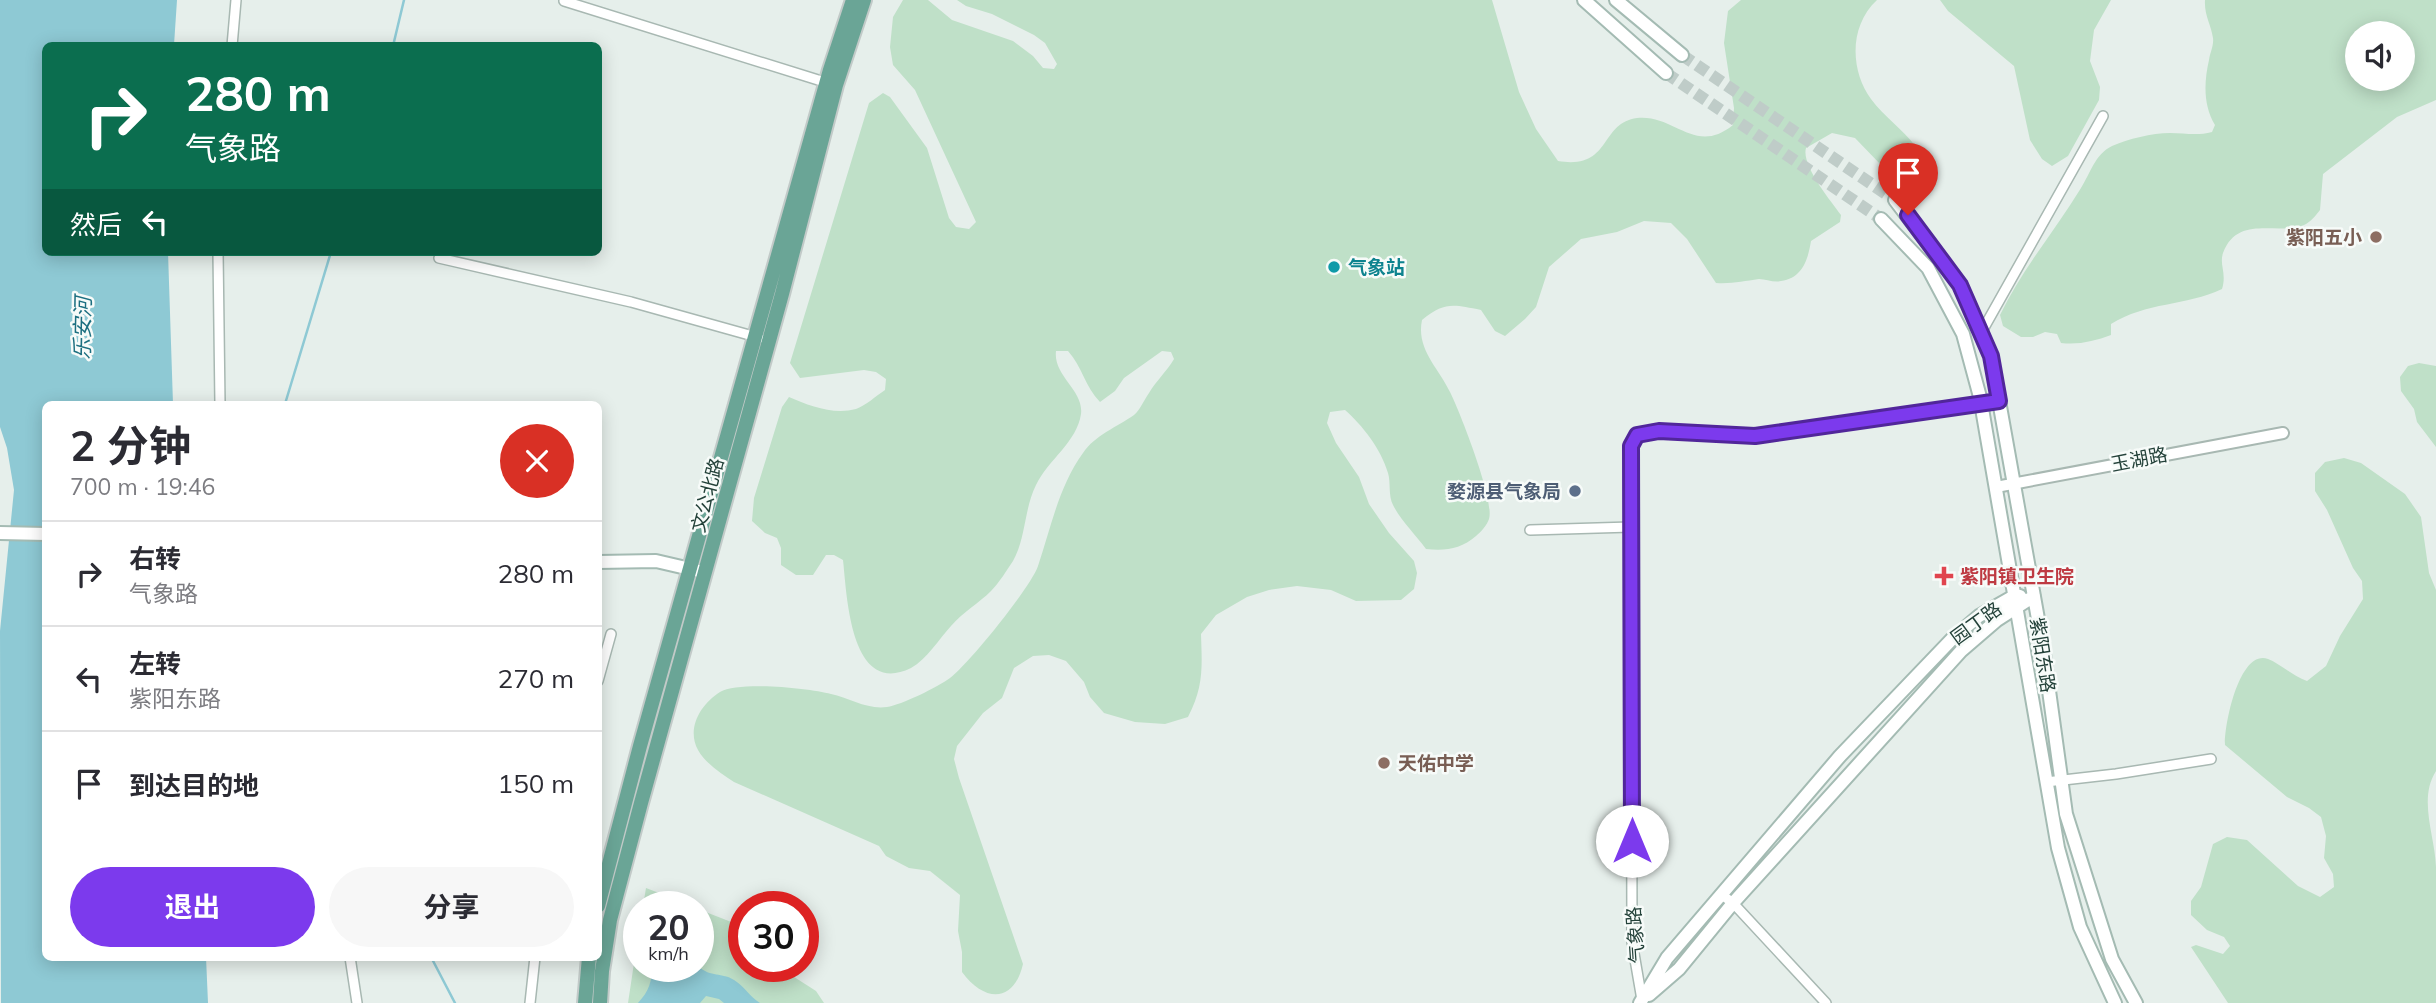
<!DOCTYPE html>
<html lang="zh">
<head>
<meta charset="utf-8">
<style>
	body { margin:0; font-family:Mulish,"Noto Sans SC",sans-serif; background:#f7f7f7; color:#2b2b33; height:100vh; display:flex; flex-direction:column; font-size:26px; white-space:nowrap }
	* { box-sizing:border-box; margin:0 }
	p { font-size:23px; color:#7c7c81 }
	.icon { flex:none; width:38px; height:38px; fill:none; stroke:currentColor; stroke-width:2; stroke-linecap:round; stroke-linejoin:round }
	.map { position:relative; flex:1; overflow:hidden }
	.details { position:absolute; left:42px; top:401px; width:560px; height:560px; display:flex; flex-direction:column; background:#fff; border-radius:10px; box-shadow:0 4px 18px #0003 }
	.details>* { flex:none }
	.hud { position:absolute; left:42px; top:42px; width:560px; height:214px; border-radius:10px; box-shadow:0 4px 18px #0003; background:#0b6e4f; color:#fff; overflow:hidden }
	.controls { position:absolute; left:2345px; top:21px; display:grid; gap:14px }
	.controls a { display:grid; place-items:center; width:70px; height:70px; border-radius:50%; background:#fff; box-shadow:0 4px 18px #0003; font-size:35px }
	.speed { position:absolute; left:623px; top:891px; display:flex; gap:14px; font-size:35px; font-weight:700; text-align:center }
	.speed>* { display:grid; place-content:center; width:91px; height:91px; border-radius:50%; background:#fff; box-shadow:0 4px 18px #0003; line-height:1 }
	.speed small { font-size:18px; font-weight:400 }
	.speed .limit { border:10px solid #d22; background:#fff; color:#111 }
	.pin { position:absolute; display:grid; place-items:center; width:60px; height:60px; color:#fff; margin:-72px -30px; border-radius:50% 50% 50% 0; rotate:-45deg; box-shadow:0 0 7px #0007 }
	.pin .icon { rotate:45deg }
	.me { position:absolute; width:77px; margin:-38px; rotate:0deg; stroke-linejoin:round; filter:drop-shadow(0 0 5px #0008) }
	.turn { display:flex; align-items:center; gap:24px; height:147px; padding:0 28px; font-size:32px }
	.turn .icon { width:91px; height:91px; stroke-width:2.5 }
	.turn b { display:block; font-size:49px; line-height:60px }
	.then { display:flex; align-items:center; height:66px; padding:0 28px; background:#0003; gap:14px; font-size:26px }
	.round { display:grid; place-items:center; flex:none; width:74px; height:74px; border-radius:37px; background:#f7f7f7 }
	.summary { display:flex; align-items:center; justify-content:space-between; height:119px; padding:0 28px }
	h1 { font-size:42px; font-weight:700; line-height:52px }
	.cta { display:flex; gap:14px; margin-top:auto; padding:14px 28px }
	.cta a { flex:1; height:80px; border-radius:42px; background:#7c3aed; color:#fff; font-size:28px; font-weight:700; line-height:80px; text-align:center }
	.cta a+a { background:#f7f7f7; color:#2b2b33 }
	ul { padding:0; list-style:none }
	li { display:flex; align-items:center; gap:21px; height:105px; padding:0 28px; border-top:2px solid #e1e1e2 }
	li div { flex:1 }
	li b { display:block; font-size:26px }
	li em { font-style:normal }
	.map>svg:first-child { display:block }
</style>
</head>
<body>
<div class="map">
<svg width="2436" height="1003" viewBox="0 0 2436 1003">
	<rect width="100%" height="100%" fill="#e6efeb"/>
	<path fill="#bfe0c8" fill-rule="evenodd" d="M 903,0 L 928,0 L 952,20 L 1013,41 L 1033,56 L 1043,68 L 1054,69 L 1057,64 L 1045,43 L 1034,35 L 992,14 L 966,6 L 957,0 L 1492,0 L 1519,92 L 1536,129 L 1558,161 C 1612,170 1599,123 1637,118 C 1675,114 1695,156 1733,125 L 1734,108 L 1724,43 L 1728,11 L 1741,0 L 1877,0 C 1849,26 1850,70 1871,99 C 1884,117 1903,129 1916,147 L 1910,161 L 1882,166 L 1855,138 L 1832,133 L 1806,148 C 1801,165 1830,200 1841,215 L 1840,222 L 1811,241 C 1808,259 1803,278 1781,281 C 1774,283 1766,279 1759,279 C 1744,281 1732,284 1716,283 L 1687,239 L 1671,223 L 1644,221 L 1617,232 L 1581,239 L 1549,267 L 1536,307 L 1525,319 L 1505,336 L 1495,331 L 1481,310 C 1454,305 1445,301 1422,320 C 1416,349 1438,367 1450,392 C 1460,412 1495,501 1489,519 C 1487,525 1481,532 1476,536 C 1461,549 1446,551 1426,549 C 1416,535 1401,521 1393,505 C 1388,495 1391,483 1388,473 C 1381,449 1363,426 1345,410 L 1330,412 L 1327,423 L 1336,443 L 1359,477 L 1369,504 L 1389,533 L 1414,561 L 1417,573 L 1414,589 L 1401,600 L 1356,601 L 1331,590 L 1297,586 L 1269,590 L 1247,597 L 1216,615 L 1201,634 C 1202,667 1204,686 1188,717 L 1165,724 L 1135,722 L 1104,713 L 1090,697 L 1084,682 L 1066,661 L 1049,655 L 1033,656 L 1014,668 L 1002,698 L 983,713 L 957,746 L 954,759 L 959,778 L 1023,964 C 1014,1003 985,1003 962,972 L 962,952 L 958,931 L 960,895 L 930,871 L 909,868 L 886,856 L 879,846 L 734,782 C 722,774 705,763 698,750 C 686,728 701,704 720,692 C 739,681 808,688 831,694 C 849,698 868,710 887,707 C 901,705 938,687 950,678 C 968,665 1031,587 1038,566 C 1051,527 1059,486 1083,453 C 1095,435 1117,427 1134,415 C 1140,410 1144,400 1149,393 C 1156,381 1167,371 1174,359 L 1171,352 L 1162,351 L 1124,378 L 1115,391 L 1100,402 C 1085,387 1082,366 1068,351 L 1056,351 C 1053,376 1084,390 1081,414 C 1077,442 1048,460 1036,485 C 1024,509 1026,538 1013,561 C 1007,570 999,583 991,591 C 979,603 963,612 951,626 C 939,639 927,659 911,668 C 850,698 847,595 843,560 L 834,555 L 826,555 L 813,575 L 796,575 L 781,565 L 781,548 L 777,538 L 765,533 L 752,521 L 754,498 L 782,407 L 789,397 C 809,406 834,415 856,409 C 865,406 876,396 885,390 L 886,379 L 876,372 L 864,370 L 800,378 L 790,363 L 869,103 L 883,93 L 890,97 L 927,148 L 949,218 L 956,227 L 969,229 L 976,222 L 915,90 L 893,65 L 890,47 L 893,17 Z
		M 1940,0 L 2111,0 L 2094,30 L 2090,61 L 2100,87 L 2099,100 L 2068,156 L 2052,166 L 2042,159 L 2030,140 L 2014,66 L 1948,11 Z
		M 2205,0 L 2436,0 L 2436,100 L 2397,117 L 2323,174 L 2320,210 C 2316,215 2311,222 2304,225 C 2277,236 2238,214 2223,253 C 2219,265 2227,273 2222,289 C 2186,306 2146,302 2111,324 L 2111,335 C 2095,341 2079,345 2061,343 L 2057,334 L 2045,332 L 2033,337 L 2021,337 L 2003,326 L 2000,315 C 2022,269 2055,231 2081,188 C 2090,174 2095,154 2112,146 C 2128,139 2152,133 2170,133 C 2185,133 2197,136 2212,132 L 2215,125 C 2203,105 2204,82 2209,60 C 2210,53 2214,45 2213,38 C 2211,24 2204,15 2205,0 ZM 2403,33 L 2403,79 L 2357,79 L 2357,33 Z
		M 2419,363 L 2436,366 L 2436,447 L 2417,422 L 2414,409 L 2401,391 L 2400,377 L 2408,366 Z
		M 2344,458 L 2361,463 L 2405,494 L 2421,517 L 2429,573 L 2436,590 L 2436,771 C 2418,799 2435,836 2436,867 C 2436,912 2436,958 2436,1003 L 2228,1003 L 2191,947 L 2196,945 L 2223,954 L 2230,946 L 2224,937 L 2207,930 L 2191,915 L 2191,901 L 2201,887 L 2213,844 L 2227,837 L 2247,840 L 2298,886 L 2320,897 L 2334,887 L 2333,874 L 2324,858 L 2326,836 L 2321,817 L 2309,808 L 2287,797 L 2225,745 C 2224,726 2239,649 2268,659 C 2279,663 2293,676 2307,681 L 2326,666 L 2340,636 L 2363,599 L 2362,581 L 2353,568 L 2327,510 L 2315,491 L 2315,473 L 2325,462 Z
		M 646,888 L 693,906 L 643,906 Z
		M 698,909 L 744,927 L 744,966 L 777,966 L 816,991 L 824,1003 L 628,1003 L 639,930 L 639,966 L 698,966 Z"/>
	<path fill="#8ec9d4" d="M 0,0 L 177,0 L 174,45 L 46,46 L 46,252 L 168,252 L 173,404 L 46,404 L 46,957 L 206,957 L 208,1003 L 1,1003 L 0,631 L 14,490 L 7,448 L 0,427 Z
		M 652,966 L 698,966 C 711,978 722,972 734,980 C 744,986 750,997 760,1003 L 724,1003 L 719,999 L 706,996 L 700,1003 L 638,1003 C 649,991 652,982 652,966 Z"/>
	<g fill="none" stroke-linecap="round" stroke-linejoin="round">
		<path stroke="#8ec9d4" stroke-width="2.5" d="M 393,46 L 404,0
			M 285,404 L 331,252
			M 431,957 L 455,1003"/>
		<path stroke="#bfccc8" stroke-width="12" stroke-dasharray="12 6" stroke-linecap="butt" d="M 1682,55 L 1895,200
			M 1666,73 L 1881,219"/>
		<defs>
			<path id="minor" d="M 564,1 L 831,84
				M 232,46 L 236,0
				M 218,252 L 220,404
				M 439,258 L 631,302 L 760,338
				M 1981,333 L 2103,116
				M 1530,530 L 1631,527
				M 598,681 L 611,634
				M 2046,782 L 2116,774 L 2211,759
				M 1722,895 L 1733,903 L 1826,1003
				M 350,957 L 357,1003
				M 1642,1000 L 1632,942 L 1631,446 L 1637,435 L 1659,431 L 1755,436 L 1999,401
				M 530,1003 L 535,957"/>
			<path id="tertiary" d="M 1996,487 L 2283,433"/>
			<path id="secondary" d="M 1584,0 L 1666,73
				M 1616,0 L 1682,55
				M 1895,200 L 1960,285 L 1991,356 L 2043,647 L 2066,814 L 2112,959 L 2136,1003
				M 1881,219 L 1928,268 L 1963,334 L 1980,397 L 2058,848 L 2080,927 L 2115,1003
				M 0,533 L 46,534
				M 598,562 L 656,561 L 699,571
				M 1649,995 L 1679,969 L 1733,903 L 1961,651 L 1997,620 L 2034,596
				M 1640,1003 L 1667,958 L 1840,756 L 1953,638 L 1979,616 L 2016,595 L 2020,596"/>
			<path id="primary" d="M 598,906 L 640,746 L 830,70 L 853,0
				M 585,1003 L 589,957
				M 600,1003 L 602,971 L 610,920 L 641,803 L 782,294 L 836,85 L 864,0"/>
		</defs>
		<use href="#minor" stroke="#a8b8b2" stroke-width="12"/>
		<use href="#tertiary" stroke="#a8b8b2" stroke-width="14"/>
		<use href="#secondary" stroke="#a4bbb3" stroke-width="16"/>
		<use href="#primary" stroke="#c2cac8" stroke-width="18"/>
		<use href="#minor" stroke="#fff" stroke-width="9"/>
		<use href="#tertiary" stroke="#fff" stroke-width="10"/>
		<use href="#secondary" stroke="#fff" stroke-width="12"/>
		<use href="#primary" stroke="#6aa596" stroke-width="14"/>
	</g>
	<g fill="none" stroke-linecap="round" stroke-linejoin="round">
		<defs>
			<path id="route" d="M 1632,841 L 1631,446 L 1637,435 L 1659,431 L 1755,436 L 1999,401 L 1991,356 L 1960,285 L 1908,215"/>
		</defs>
		<use href="#route" stroke="#51269a" stroke-width="18"/>
		<use href="#route" stroke="#7c3aed" stroke-width="12"/>
	</g>
	<g fill="#8d6e63" stroke="#f7fbf9" stroke-width="2.5">
		<circle cx="2376" cy="237" r="7"/>
		<circle cx="1384" cy="763" r="7"/>
	</g>
	<circle fill="#0f9aa8" stroke="#f7fbf9" stroke-width="2.5" cx="1334" cy="267" r="7"/>
	<circle fill="#5c6f8a" stroke="#f7fbf9" stroke-width="2.5" cx="1575" cy="491" r="7"/>
	<path fill="#e0444e" stroke="#f7fbf9" stroke-width="2.5" d="M1940.5 565.5h7v7h7v7h-7v7h-7v-7h-7v-7h7z"/>
	<g text-anchor="middle" dominant-baseline="central" stroke-width="5" stroke-linejoin="round" paint-order="stroke">
		<g font-size="19" font-weight="bold" fill="#785e54" stroke="#f7fbf9" text-anchor="end">
			<text x="2362" y="237">紫阳五小</text>
			<text x="1398" y="763" text-anchor="start">天佑中学</text>
		</g>
		<g font-size="19" font-weight="bold" fill="#0d838f" stroke="#f7fbf9" text-anchor="start">
			<text x="1348" y="267">气象站</text>
		</g>
		<g font-size="19" fill="#24423a" stroke="#f7fbf9">
			<text transform="translate(2139 459) rotate(-11)">玉湖路</text>
			<text transform="translate(707 495) rotate(-75)">文公北路</text>
			<text transform="translate(1976 623) rotate(-36)">园丁路</text>
			<text transform="translate(2043 655) rotate(81)">紫阳东路</text>
			<text transform="translate(1635 935) rotate(-94)">气象路</text>
		</g>
		<g font-size="19" font-weight="bold" fill="#4e5e75" stroke="#f7fbf9" text-anchor="end">
			<text x="1561" y="491">婺源县气象局</text>
		</g>
		<g font-size="19" font-weight="bold" fill="#be3a42" stroke="#f7fbf9" text-anchor="start">
			<text x="1960" y="576">紫阳镇卫生院</text>
		</g>
		<g font-size="21" font-style="italic" fill="#1c6f80" stroke="#f7fbf9">
			<text transform="translate(82 328) rotate(-89)">乐安河</text>
		</g>
	</g>
</svg>
<div class="controls">
<a><svg class="icon" aria-label="sound" viewBox="0 0 24 24"><path d="M4 9h4l5-4v14l-5-4H4zM17 9q2 3 0 6"/></svg></a>
</div>
<div class="speed"><div>20<small>km/h</small></div><div class="limit">30</div></div>
<div class="pin" style="left:1908px;top:215px;background:#d93025"><svg class="icon" aria-label="arrive" viewBox="0 0 24 24"><path d="M6 21V4h12l-3 4 3 4H6"/></svg></div>
<svg class="me" style="left:1632px;top:841px" viewBox="-20 -20 40 40"><circle r="19" fill="#fff"/><path d="M0-13L10 11 0 6-10 11z" fill="#7c3aed"/></svg>
<div class="hud">
<div class="turn"><svg class="icon" aria-label="right" viewBox="0 0 24 24"><path d="M7 20v-9h11M14 6l5 5-5 5"/></svg><div><b>280 m</b>气象路</div></div>
<div class="then">然后<svg class="icon" aria-label="left" viewBox="0 0 24 24"><path d="M17 20v-9H6M10 6l-5 5 5 5"/></svg></div>
</div>
<section class="details">
<div class="summary"><div><h1>2 分钟</h1><p>700 m · 19:46</p></div><a class="round" style="background:#d93025;color:#fff"><svg class="icon" aria-label="close" viewBox="0 0 24 24"><path d="M6 6l12 12M18 6L6 18"/></svg></a></div>
<ul>
<li><svg class="icon" aria-label="right" viewBox="0 0 24 24"><path d="M7 20v-9h11M14 6l5 5-5 5"/></svg><div><b>右转</b><p>气象路</p></div><em>280 m</em></li>
<li><svg class="icon" aria-label="left" viewBox="0 0 24 24"><path d="M17 20v-9H6M10 6l-5 5 5 5"/></svg><div><b>左转</b><p>紫阳东路</p></div><em>270 m</em></li>
<li><svg class="icon" aria-label="arrive" viewBox="0 0 24 24"><path d="M6 21V4h12l-3 4 3 4H6"/></svg><div><b>到达目的地</b></div><em>150 m</em></li>
</ul>
<div class="cta"><a>退出</a><a>分享</a></div>
</section>
</div>
</body>
</html>
